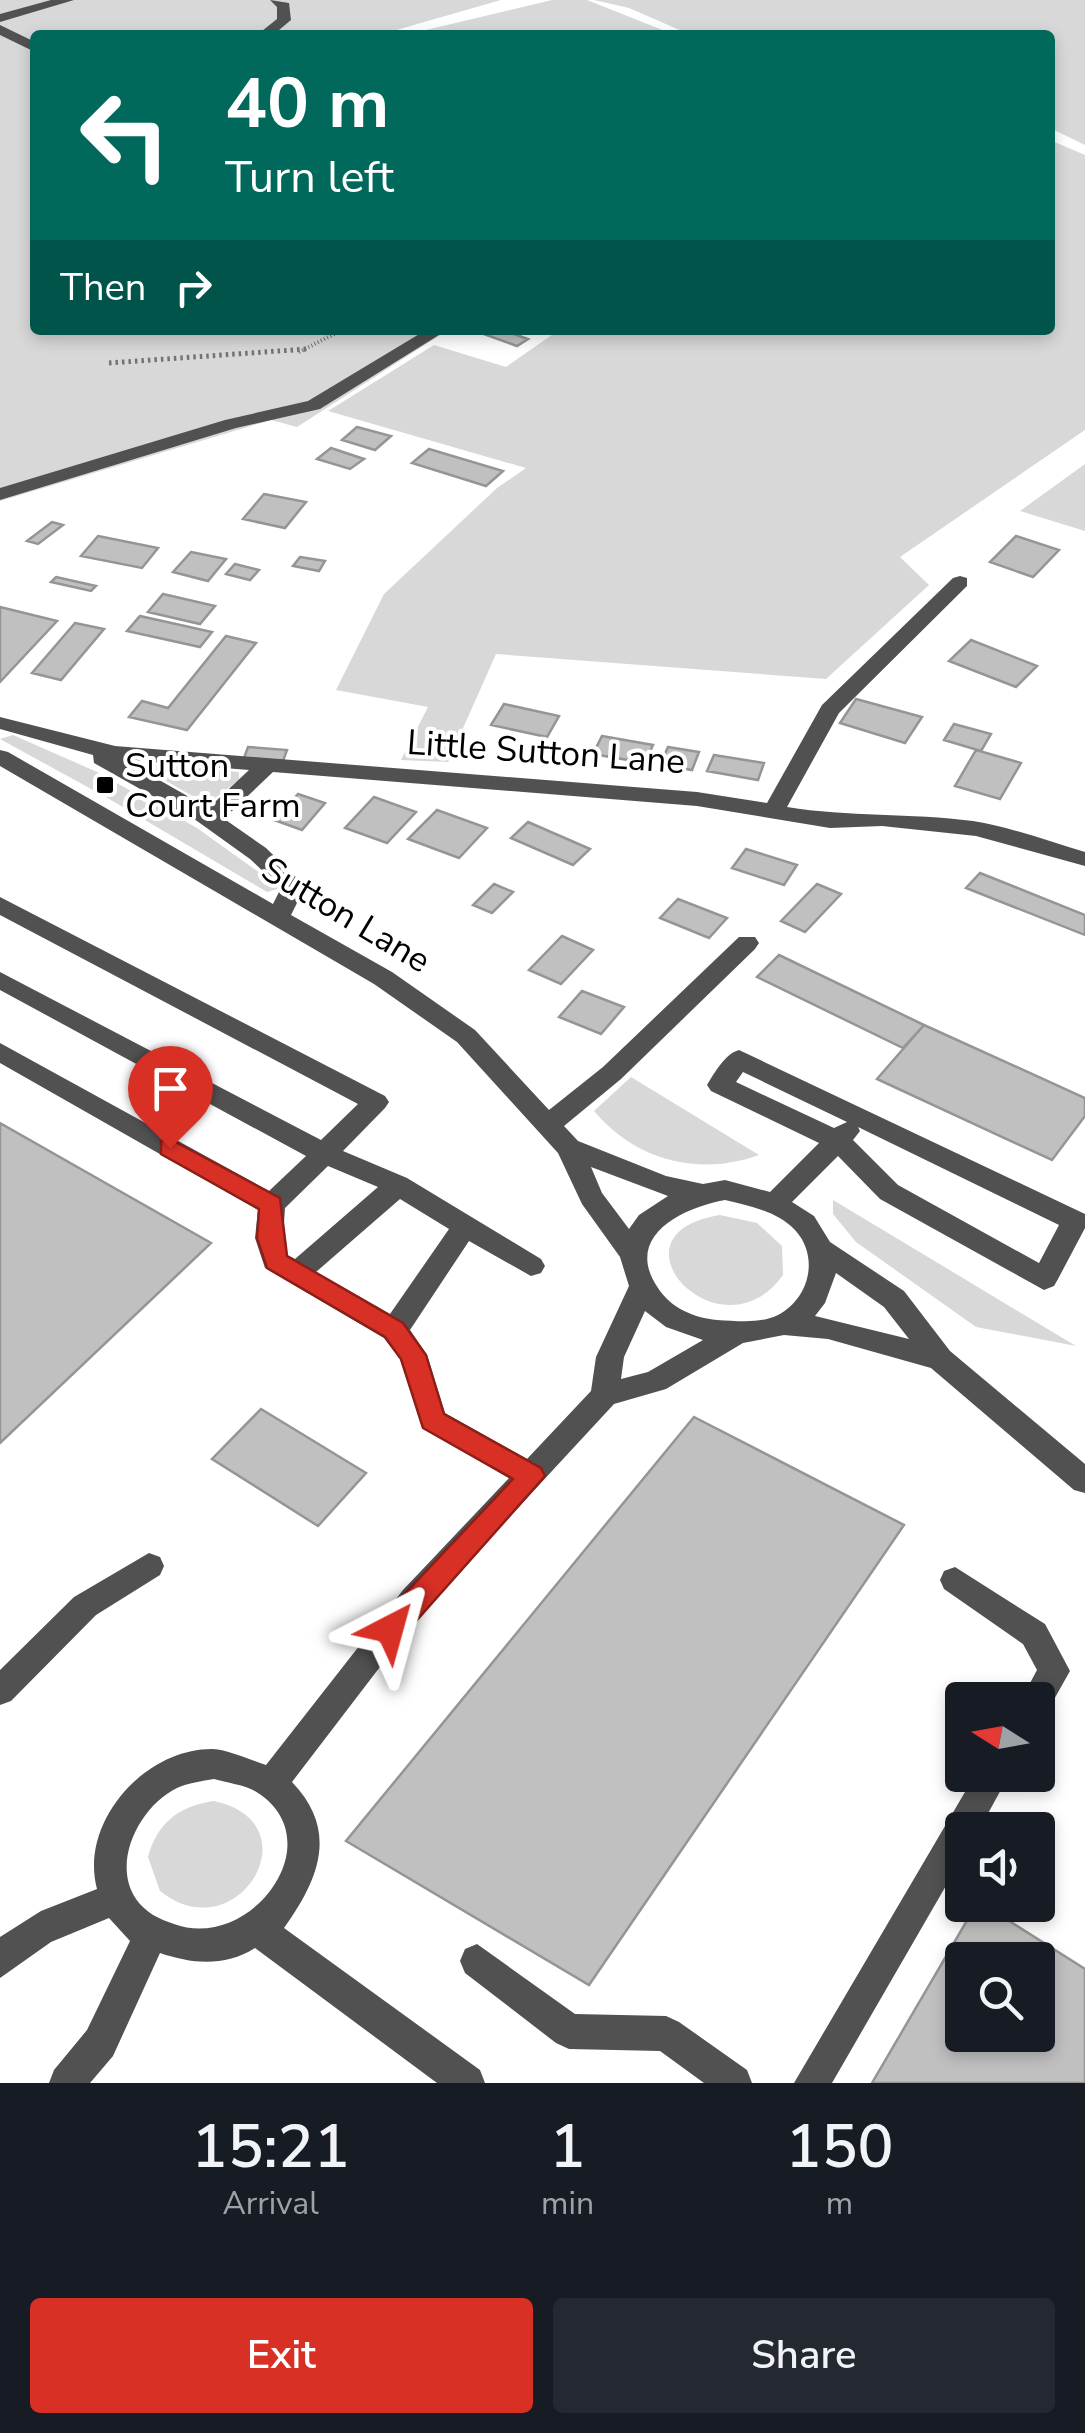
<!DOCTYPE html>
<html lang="en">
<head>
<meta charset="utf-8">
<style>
	body { margin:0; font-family:"Nunito Sans",sans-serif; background:#242831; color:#f1f3f6; height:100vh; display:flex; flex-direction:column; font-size:38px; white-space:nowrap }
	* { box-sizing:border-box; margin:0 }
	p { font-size:32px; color:#9ea1a6 }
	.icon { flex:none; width:55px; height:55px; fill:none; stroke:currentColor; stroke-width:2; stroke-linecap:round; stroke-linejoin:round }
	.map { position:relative; height:2083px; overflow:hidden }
	.side { display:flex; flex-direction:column; background:#171b24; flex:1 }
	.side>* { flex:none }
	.guide { position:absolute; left:30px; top:30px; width:1025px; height:305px; border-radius:10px; box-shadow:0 5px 15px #0003; background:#00695c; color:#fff; overflow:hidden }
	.needle { width:65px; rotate:281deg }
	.controls { position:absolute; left:945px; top:1682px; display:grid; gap:20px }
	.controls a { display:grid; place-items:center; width:110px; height:110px; border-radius:10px; background:#171b24; box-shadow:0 5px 15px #0003; font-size:50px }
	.pin { position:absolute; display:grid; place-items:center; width:85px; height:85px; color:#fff; margin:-102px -42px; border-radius:50% 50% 50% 0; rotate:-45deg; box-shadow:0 0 10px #0007 }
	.pin .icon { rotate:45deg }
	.me { position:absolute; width:110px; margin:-55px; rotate:39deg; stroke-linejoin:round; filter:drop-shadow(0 0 8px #0008) }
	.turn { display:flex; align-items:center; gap:35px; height:210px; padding:0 30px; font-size:45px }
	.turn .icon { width:130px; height:130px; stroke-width:2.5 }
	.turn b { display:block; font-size:70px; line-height:85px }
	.then { display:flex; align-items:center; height:95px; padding:0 30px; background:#0003; gap:20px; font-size:38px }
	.eta { display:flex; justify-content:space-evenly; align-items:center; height:170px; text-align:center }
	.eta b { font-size:60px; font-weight:600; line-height:70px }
	.cta { display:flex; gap:20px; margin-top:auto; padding:20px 30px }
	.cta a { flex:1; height:115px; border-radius:10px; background:#d93025; color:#fff; font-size:40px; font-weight:600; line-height:115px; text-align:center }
	.cta a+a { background:#242831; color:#f1f3f6 }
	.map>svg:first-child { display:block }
</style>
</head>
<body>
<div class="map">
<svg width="1085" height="2083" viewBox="0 0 1085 2083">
	<rect width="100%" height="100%" fill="#fff"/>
	<path fill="#d8d8d8" d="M 0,0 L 501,0 L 379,35 L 35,35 L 35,330 L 448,330 L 297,427 L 271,420 L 0,501 Z
		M 552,0 L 587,0 L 675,35 L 405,35 Z
		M 594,0 L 1085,0 L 1085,145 L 1050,128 L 1050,35 L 691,35 L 629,8 Z
		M 1050,140 L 1085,155 L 1085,430 L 900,557 L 929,585 L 826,679 L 496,654 L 448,762 L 401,760 L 428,707 L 336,690 L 384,594 L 497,488 L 526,468 L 328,411 L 434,345 L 506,367 L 559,330 L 1050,330 Z
		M 1085,464 L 1085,531 L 1020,511 Z
		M 13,735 L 113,779 L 93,790 L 0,739 Z
		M 133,762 L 239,772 L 239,780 L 211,801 L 203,802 Z
		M 115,782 L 197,828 L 281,888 L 267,892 L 99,793 Z
		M 631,1077 L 759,1155 C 698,1177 635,1160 594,1111 Z
		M 833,1200 L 1076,1346 L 976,1327 L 856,1242 L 833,1214 Z
		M 720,1215 L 757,1223 L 782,1246 L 783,1275 C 721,1362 600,1234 720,1215 Z
		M 214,1801 C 316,1823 237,1953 160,1891 L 148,1857 C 157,1823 179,1806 214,1801 Z"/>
	<path fill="#c0c0c0" stroke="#959595" stroke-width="2.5" fill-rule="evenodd" d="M 481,330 L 503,330 L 528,339 L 517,346 L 478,332 Z
		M 357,427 L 391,436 L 375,450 L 342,440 Z
		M 331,448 L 364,459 L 350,469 L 317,459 Z
		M 429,449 L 503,471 L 486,486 L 412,463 Z
		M 264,494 L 306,502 L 285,528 L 243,519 Z
		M 52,522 L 63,525 L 38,544 L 27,541 Z
		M 98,536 L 158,548 L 142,568 L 81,556 Z
		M 1016,536 L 1059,550 L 1033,577 L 990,562 Z
		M 191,552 L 226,559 L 208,581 L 173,572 Z
		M 300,557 L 325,561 L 319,571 L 293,566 Z
		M 235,564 L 259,570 L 250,580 L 226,574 Z
		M 56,577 L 96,586 L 91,591 L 51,582 Z
		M 163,594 L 215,606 L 200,624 L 148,612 Z
		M 0,607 L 57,621 L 0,682 Z
		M 140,616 L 212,632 L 200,647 L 127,631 Z
		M 75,623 L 104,629 L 61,680 L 32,673 Z
		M 226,636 L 256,643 L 187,730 L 129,717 L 142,701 L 168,708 Z
		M 971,640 L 1037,666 L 1016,687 L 949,661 Z
		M 856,699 L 922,717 L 905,743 L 840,723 Z
		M 504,704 L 559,716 L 547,737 L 491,725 Z
		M 954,724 L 991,734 L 981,751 L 944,740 Z
		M 602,736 L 653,745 L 645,763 L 593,754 Z
		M 248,747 L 287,750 L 283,761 L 244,758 Z
		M 668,747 L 699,752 L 692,770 L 660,765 Z
		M 976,750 L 1021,763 L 1000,799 L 955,786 Z
		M 714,755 L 764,763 L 758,780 L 707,771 Z
		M 298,794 L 325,803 L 302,830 L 274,820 Z
		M 374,797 L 416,812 L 387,843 L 345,828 Z
		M 437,810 L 487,828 L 459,858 L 408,839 Z
		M 528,822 L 590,849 L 573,865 L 511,838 Z
		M 746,849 L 797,865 L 784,885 L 732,868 Z
		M 980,873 L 1085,915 L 1085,935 L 966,888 Z
		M 494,884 L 513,892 L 492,913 L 473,905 Z
		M 817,884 L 841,894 L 805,932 L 781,921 Z
		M 678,899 L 727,918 L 709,938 L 660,918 Z
		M 562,936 L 593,950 L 561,984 L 529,970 Z
		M 779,955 L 924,1025 L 903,1048 L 757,977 Z
		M 582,991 L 624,1007 L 601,1034 L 559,1017 Z
		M 924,1025 L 1085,1098 L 1085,1116 L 1052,1160 L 877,1079 Z
		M 0,1123 L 211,1243 L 0,1443 Z
		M 261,1409 L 366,1473 L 318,1526 L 212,1459 Z
		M 694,1417 L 904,1525 L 589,1985 L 346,1841 Z
		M 976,1905 L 984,1905 L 1085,1969 L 1085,2083 L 872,2083 ZM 962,1960 L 1038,1960 L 1038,2035 L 962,2035 Z"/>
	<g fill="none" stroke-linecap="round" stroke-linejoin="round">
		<path stroke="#737373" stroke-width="4" stroke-dasharray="1 2.5" stroke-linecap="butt" d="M 299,352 L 342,330"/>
		<path stroke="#737373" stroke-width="5" stroke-dasharray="2.5 4" stroke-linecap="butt" d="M 109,363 L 307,349"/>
		<path fill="#515151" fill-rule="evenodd" d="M 51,0 L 74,0 L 0,22 L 0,14 Z
			M 270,0 L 289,3 L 291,20 L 273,35 L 257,35 L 277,19 L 277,7 Z
			M 0,25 L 35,42 L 35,52 L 0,35 Z
			M 426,330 L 447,330 L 320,409 L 236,428 L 0,500 L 0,488 L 225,420 L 308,401 Z
			M 960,576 L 967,578 L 967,586 L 839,713 L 787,807 C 848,817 911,813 973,821 C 1010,827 1048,841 1085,852 L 1085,866 L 976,836 L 882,826 L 830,828 L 697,806 L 273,772 L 232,811 L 220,816 L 266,848 L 301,882 L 305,887 L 291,915 L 392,972 L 475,1030 L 549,1110 L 603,1067 L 739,937 L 755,937 L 759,943 L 755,949 L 621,1079 L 564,1126 L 578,1141 L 666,1176 L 703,1184 L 725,1180 L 770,1192 L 819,1143 L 711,1091 L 707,1085 C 715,1072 725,1054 739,1050 L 1085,1214 L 1085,1228 L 1058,1279 L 1054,1286 L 1044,1290 L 880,1199 L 838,1156 L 792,1202 L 814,1216 L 830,1242 L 904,1291 L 950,1351 L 1085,1464 L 1085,1493 L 1074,1490 L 931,1368 L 828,1339 L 784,1335 L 743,1343 L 666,1389 L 614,1404 L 425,1608 L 292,1782 C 339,1831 319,1879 284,1928 L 480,2070 L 485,2083 L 437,2083 L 255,1948 C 225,1967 192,1964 160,1953 L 113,2056 L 90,2083 L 49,2083 L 54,2070 L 87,2030 L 130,1941 L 109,1918 L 51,1942 L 0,1978 L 0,1937 L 41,1911 L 97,1889 C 79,1822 145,1748 213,1749 C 229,1750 250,1760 266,1765 L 403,1590 L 509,1478 L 423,1428 L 400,1359 L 384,1338 L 265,1268 L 255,1238 L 258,1210 L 0,1063 L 0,1043 L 269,1191 L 306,1156 L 0,990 L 0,972 L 321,1140 L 358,1104 L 0,915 L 0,897 L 385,1096 L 389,1102 L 385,1108 L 343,1151 L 407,1178 L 541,1259 L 545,1266 L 541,1273 L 531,1276 L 469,1241 L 410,1330 L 427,1355 L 445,1413 L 527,1459 L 591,1391 L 596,1357 L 629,1286 L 620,1257 L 582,1204 L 558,1153 L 457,1042 L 374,984 L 0,766 L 0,750 L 8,752 L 273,904 L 281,888 L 250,859 L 197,821 L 94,763 L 93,755 L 0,729 L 0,717 L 115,746 L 697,792 L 767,803 L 822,705 L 953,578 ZM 124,760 L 249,770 L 216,801 L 205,806 ZM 743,1072 L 847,1122 L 834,1128 L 736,1082 ZM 858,1127 L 1059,1225 L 1039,1263 L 898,1185 L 853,1140 L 860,1131 ZM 328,1166 L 378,1187 L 295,1259 L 287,1255 L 283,1238 L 285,1208 ZM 591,1167 L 668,1196 L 639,1215 L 629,1229 L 602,1193 ZM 400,1199 L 449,1229 L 390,1314 L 316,1272 ZM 725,1200 C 749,1206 777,1211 795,1230 C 820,1257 809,1299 778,1315 C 759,1324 738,1321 717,1320 C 694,1318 671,1308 658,1288 C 623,1237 681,1208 725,1200 ZM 836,1273 L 884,1307 L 909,1339 L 815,1316 L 825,1303 ZM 645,1311 L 666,1327 L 703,1340 L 648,1372 L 621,1379 L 624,1357 ZM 214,1779 C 227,1783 247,1785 258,1793 C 333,1842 250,1952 174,1924 C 159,1919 146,1913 136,1899 C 111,1862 140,1806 177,1788 C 188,1783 202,1781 214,1779 Z
			M 149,1553 L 160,1557 L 164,1566 L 160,1575 L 96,1615 L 11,1701 L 0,1705 L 0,1670 L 74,1597 Z
			M 955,1567 L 1045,1624 L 1070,1671 L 1048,1710 L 1038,1714 L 1038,1700 L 1021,1700 L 1037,1670 L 1023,1644 L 944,1589 L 940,1580 L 944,1571 Z
			M 975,1775 L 1009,1775 L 979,1830 L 962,1830 L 962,1858 L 832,2083 L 794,2083 Z
			M 477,1944 L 575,2014 L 666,2016 L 679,2022 L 747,2070 L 752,2083 L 704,2083 L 660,2051 L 569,2049 L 556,2043 L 465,1973 L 460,1961 L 465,1949 Z"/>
	</g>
	<path fill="#d93025" stroke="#8d1f18" stroke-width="2.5" d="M 170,1139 L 280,1198 L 287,1256 L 403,1323 L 426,1355 L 444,1414 L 541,1468 L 545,1476 L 401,1638 L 390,1641 L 380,1638 L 376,1629 L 380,1620 L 513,1479 L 423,1428 L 401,1359 L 385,1337 L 267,1268 L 257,1238 L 259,1209 L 161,1154 L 161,1141 Z"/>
	<rect fill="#000" stroke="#fff" stroke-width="4" x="95" y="775" width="20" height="20" rx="5"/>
	<g text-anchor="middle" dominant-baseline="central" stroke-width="8" stroke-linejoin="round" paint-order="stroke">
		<g font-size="35" fill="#000" stroke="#fff">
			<text transform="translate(546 752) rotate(4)">Little Sutton Lane</text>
			<text transform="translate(346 915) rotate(31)">Sutton Lane</text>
		</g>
		<g font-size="35" fill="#000" stroke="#fff" text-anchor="start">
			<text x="125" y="765">Sutton<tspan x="125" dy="40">Court Farm</tspan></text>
		</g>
	</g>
</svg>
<div class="controls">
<a><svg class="needle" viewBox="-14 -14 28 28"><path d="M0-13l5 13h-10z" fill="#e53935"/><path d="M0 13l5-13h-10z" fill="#9ea1a6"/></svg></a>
<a><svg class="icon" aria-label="sound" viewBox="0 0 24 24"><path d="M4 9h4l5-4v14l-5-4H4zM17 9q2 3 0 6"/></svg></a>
<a><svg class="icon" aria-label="search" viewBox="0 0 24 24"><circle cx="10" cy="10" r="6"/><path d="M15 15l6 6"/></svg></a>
</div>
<div class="pin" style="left:170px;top:1148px;background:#d93025"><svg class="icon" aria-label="arrive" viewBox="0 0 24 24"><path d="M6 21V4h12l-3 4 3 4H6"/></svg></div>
<svg class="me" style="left:390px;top:1629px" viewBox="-20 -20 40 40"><path d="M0-17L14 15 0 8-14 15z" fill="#d93025" stroke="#fff" stroke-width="4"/></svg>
<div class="guide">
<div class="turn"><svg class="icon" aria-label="left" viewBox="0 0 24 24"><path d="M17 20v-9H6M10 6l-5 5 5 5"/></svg><div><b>40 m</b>Turn left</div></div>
<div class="then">Then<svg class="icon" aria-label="right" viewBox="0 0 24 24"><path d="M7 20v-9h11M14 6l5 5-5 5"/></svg></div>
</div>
</div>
<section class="side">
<div class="eta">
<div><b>15:21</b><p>Arrival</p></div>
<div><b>1</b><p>min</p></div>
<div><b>150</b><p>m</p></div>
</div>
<div class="cta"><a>Exit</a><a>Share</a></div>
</section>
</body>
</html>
